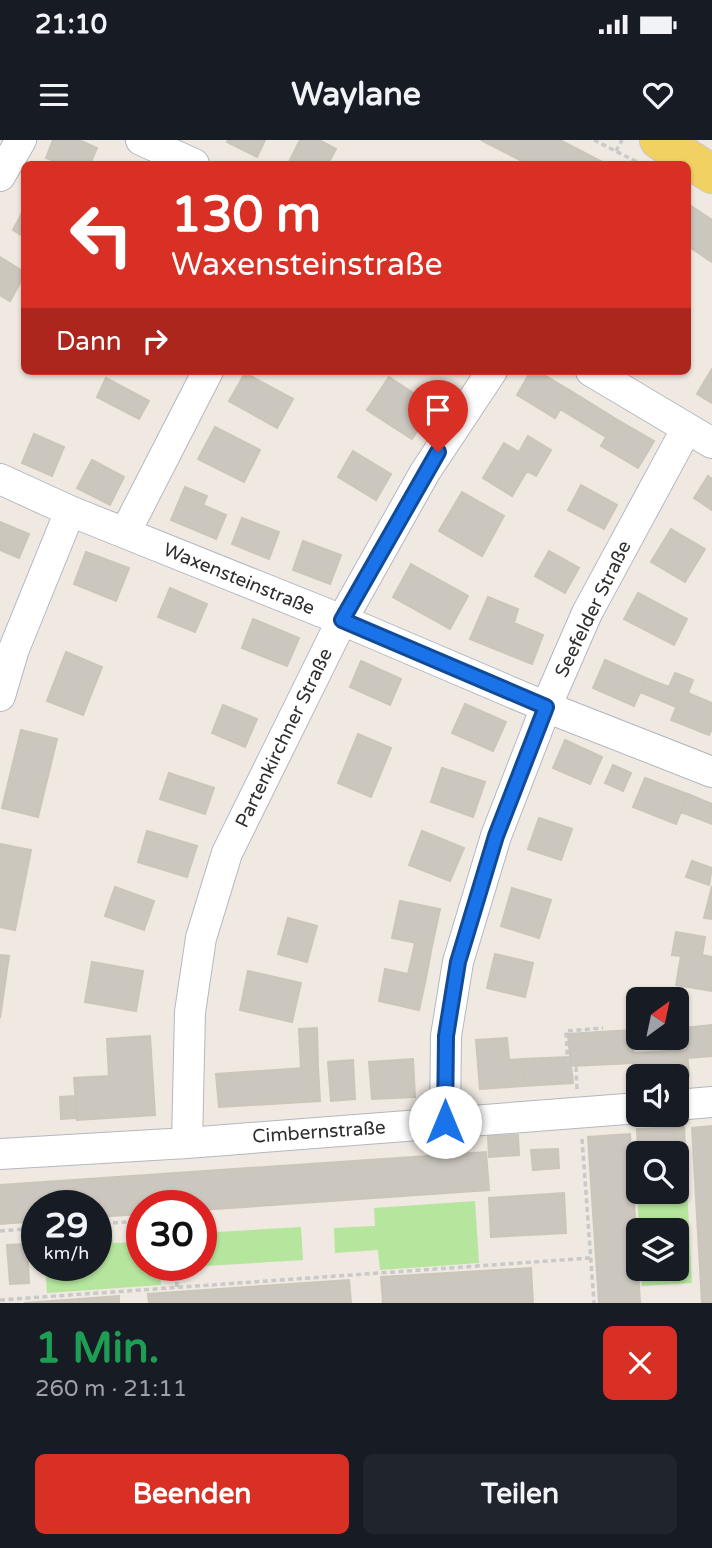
<!DOCTYPE html>
<html lang="de">
<head>
<meta charset="utf-8">
<style>
	body { margin:0; font-family:"Varela Round",sans-serif; background:#20242c; color:#f1f3f6; height:100vh; display:flex; flex-direction:column; font-size:26px; white-space:nowrap }
	* { box-sizing:border-box; margin:0 }
	p { font-size:23px; color:#9ea1a6 }
	.icon { flex:none; width:38px; height:38px; fill:none; stroke:currentColor; stroke-width:2; stroke-linecap:round; stroke-linejoin:round }
	.map { position:relative; height:1163px; overflow:hidden }
	.drawer { display:flex; flex-direction:column; background:#171b24; flex:1 }
	.drawer>* { flex:none }
	.guide { position:absolute; left:21px; top:21px; width:670px; height:214px; border-radius:10px; box-shadow:0 2px 5px #0004; background:#d93025; color:#fff; overflow:hidden }
	.needle { width:46px; rotate:33deg }
	.buttons { position:absolute; left:626px; top:847px; display:grid; gap:14px }
	.buttons a { display:grid; place-items:center; width:63px; height:63px; border-radius:10px; background:#171b24; box-shadow:0 2px 5px #0004; font-size:35px }
	.speed { position:absolute; left:21px; top:1050px; display:flex; gap:14px; font-size:35px; font-weight:700; text-align:center }
	.speed>* { display:grid; place-content:center; width:91px; height:91px; border-radius:50%; background:#171b24; box-shadow:0 2px 5px #0004; line-height:1 }
	.speed small { font-size:18px; font-weight:400 }
	.speed .limit { border:10px solid #d22; background:#fff; color:#111 }
	.pin { position:absolute; display:grid; place-items:center; width:60px; height:60px; color:#fff; margin:-72px -30px; border-radius:50% 50% 50% 0; rotate:-45deg; box-shadow:0 0 7px #0007 }
	.pin .icon { rotate:45deg }
	.me { position:absolute; width:77px; margin:-38px; rotate:0deg; stroke-linejoin:round; filter:drop-shadow(0 0 5px #0008) }
	.turn { display:flex; align-items:center; gap:24px; height:147px; padding:0 35px; font-size:32px }
	.turn .icon { width:91px; height:91px; stroke-width:2.5 }
	.turn b { display:block; font-size:49px; line-height:60px }
	.then { display:flex; align-items:center; height:66px; padding:0 35px; background:#0003; gap:14px; font-size:26px }
	.round { display:grid; place-items:center; flex:none; width:74px; height:74px; border-radius:10px; background:#20242c }
	.summary { display:flex; align-items:center; justify-content:space-between; height:119px; padding:0 35px }
	h1 { font-size:42px; font-weight:700; line-height:52px; color:#1e9e55 }
	.cta { display:flex; gap:14px; margin-top:auto; padding:14px 35px }
	.cta a { flex:1; height:80px; border-radius:10px; background:#d93025; color:#fff; font-size:28px; font-weight:700; line-height:80px; text-align:center }
	.cta a+a { background:#20242c; color:#f1f3f6 }
	.status { display:flex; justify-content:space-between; align-items:center; height:49px; padding:0 35px; background:#171b24; direction:ltr }
	.status svg { height:19px; fill:currentColor }
	header { display:flex; justify-content:space-between; align-items:center; height:91px; padding:0 35px; background:#171b24; font-size:32px; font-weight:700 }
	.map>svg:first-child { display:block }
</style>
</head>
<body>
<div class="status"><b>21:10</b><svg viewBox="0 0 49 12"><path d="M0 12V9h3v3zM5 12V6h3v6zM10 12V3h3v9zM15 12V0h3v12zM26 1h20v11H26zM47 4h2v5h-2z"/></svg></div>
<header><svg class="icon" aria-label="menu" viewBox="0 0 24 24"><path d="M4 6h16M4 12h16M4 18h16"/></svg>Waylane<svg class="icon" aria-label="heart" viewBox="0 0 24 24"><path d="M12 20l-8-8c-3-5 5-10 8-4 3-6 11-1 8 4z"/></svg></header>
<div class="map">
<svg width="712" height="1163" viewBox="0 0 712 1163">
	<rect width="100%" height="100%" fill="#efe9e1"/>
	<path fill="#b6e59e" d="M 677,1027 L 686,1027 L 692,1143 L 642,1146 L 641,1129 L 677,1129 L 677,1090 L 639,1091 L 636,1029 L 639,1029 L 639,1052 L 677,1052 Z
		M 475,1061 L 479,1123 L 380,1130 L 378,1110 L 335,1113 L 334,1088 L 375,1086 L 374,1068 Z
		M 301,1087 L 303,1120 L 189,1127 L 189,1125 L 201,1125 L 201,1093 Z
		M 112,1088 L 113,1103 L 142,1102 L 142,1125 L 160,1125 L 161,1145 L 47,1153 L 45,1125 L 96,1125 L 96,1089 Z"/>
	<path fill="#cbc7bf" stroke="#cbc5ba" stroke-width="2" d="M 53,0 L 79,0 L 97,8 L 90,24 L 61,24 L 46,18 Z
		M 228,0 L 265,0 L 257,17 L 227,2 Z
		M 300,0 L 319,0 L 336,9 L 328,24 L 288,24 Z
		M 481,0 L 560,0 L 606,24 L 528,24 Z
		M 688,64 L 712,80 L 712,122 L 688,106 Z
		M 24,69 L 24,97 L 13,90 Z
		M 0,117 L 24,132 L 24,136 L 10,161 L 0,155 Z
		M 712,229 L 712,263 L 697,254 Z
		M 531,231 L 537,231 L 571,251 L 555,278 L 517,255 Z
		M 245,233 L 293,259 L 277,288 L 229,261 Z
		M 389,237 L 433,266 L 412,299 L 367,270 Z
		M 106,238 L 149,261 L 139,279 L 97,257 Z
		M 571,251 L 616,279 L 606,297 L 560,269 Z
		M 616,279 L 654,301 L 638,328 L 601,306 Z
		M 215,287 L 260,310 L 244,342 L 198,319 Z
		M 34,294 L 64,307 L 52,336 L 22,323 Z
		M 528,296 L 551,310 L 536,336 L 527,331 L 512,356 L 483,338 L 504,303 L 519,312 Z
		M 353,311 L 391,334 L 376,360 L 338,337 Z
		M 92,320 L 124,337 L 110,365 L 77,348 Z
		M 708,336 L 712,339 L 712,370 L 694,358 Z
		M 581,345 L 617,365 L 604,389 L 568,370 Z
		M 185,347 L 207,356 L 203,365 L 226,375 L 216,399 L 171,380 Z
		M 462,352 L 504,376 L 482,416 L 439,391 Z
		M 242,378 L 279,392 L 269,419 L 232,404 Z
		M 0,382 L 29,394 L 19,418 L 0,410 Z
		M 671,389 L 705,409 L 685,442 L 651,422 Z
		M 303,401 L 341,415 L 330,444 L 293,430 Z
		M 549,411 L 579,428 L 565,453 L 535,436 Z
		M 86,412 L 129,428 L 116,461 L 74,444 Z
		M 411,424 L 468,456 L 450,489 L 393,457 Z
		M 170,448 L 207,464 L 195,492 L 158,477 Z
		M 638,453 L 687,479 L 674,505 L 624,479 Z
		M 488,457 L 518,469 L 514,483 L 543,495 L 532,524 L 470,499 Z
		M 253,479 L 299,498 L 287,526 L 242,508 Z
		M 66,512 L 102,527 L 83,575 L 47,561 Z
		M 605,520 L 646,538 L 634,566 L 593,548 Z
		M 361,521 L 401,539 L 390,565 L 350,547 Z
		M 675,533 L 693,540 L 688,553 L 683,551 L 676,567 L 640,552 L 646,538 L 669,547 Z
		M 683,551 L 712,563 L 712,589 L 709,595 L 671,580 Z
		M 465,564 L 506,582 L 493,611 L 452,593 Z
		M 223,565 L 257,579 L 245,607 L 212,593 Z
		M 21,590 L 57,599 L 38,677 L 2,668 Z
		M 358,594 L 391,608 L 371,657 L 338,643 Z
		M 565,600 L 602,617 L 590,644 L 553,628 Z
		M 613,625 L 631,633 L 623,651 L 605,643 Z
		M 442,628 L 485,642 L 473,677 L 431,662 Z
		M 169,633 L 214,648 L 205,674 L 160,659 Z
		M 645,638 L 688,654 L 676,684 L 633,667 Z
		M 688,654 L 712,664 L 712,684 L 681,672 Z
		M 539,678 L 572,689 L 561,720 L 528,709 Z
		M 147,691 L 197,706 L 187,737 L 138,722 Z
		M 422,691 L 464,708 L 450,741 L 409,725 Z
		M 0,704 L 31,710 L 15,790 L 0,787 Z
		M 692,721 L 712,728 L 709,745 L 686,737 Z
		M 712,746 L 712,779 L 704,778 Z
		M 115,747 L 154,761 L 144,790 L 105,776 Z
		M 512,748 L 551,760 L 539,798 L 501,786 Z
		M 400,761 L 440,769 L 432,806 L 392,798 Z
		M 288,778 L 317,786 L 307,822 L 278,814 Z
		M 676,792 L 705,797 L 702,815 L 712,817 L 712,851 L 676,845 L 681,816 L 672,815 Z
		M 415,803 L 432,806 L 426,838 L 408,834 Z
		M 495,814 L 533,823 L 525,857 L 487,848 Z
		M 0,815 L 9,816 L 0,878 Z
		M 92,822 L 143,831 L 136,871 L 85,862 Z
		M 385,829 L 426,838 L 419,870 L 379,861 Z
		M 248,831 L 301,843 L 292,882 L 240,870 Z
		M 712,885 L 712,916 L 688,918 L 684,888 Z
		M 317,888 L 318,927 L 301,929 L 299,889 Z
		M 632,890 L 634,923 L 571,926 L 568,894 Z
		M 150,896 L 155,975 L 77,980 L 74,938 L 109,936 L 107,899 Z
		M 507,898 L 509,920 L 522,919 L 524,946 L 480,949 L 476,900 Z
		M 687,910 L 689,936 L 635,938 L 634,913 Z
		M 570,917 L 573,943 L 524,946 L 522,919 Z
		M 413,919 L 415,957 L 372,959 L 369,922 Z
		M 353,920 L 355,959 L 331,961 L 328,922 Z
		M 318,927 L 320,961 L 219,967 L 216,934 Z
		M 75,956 L 76,978 L 61,979 L 60,957 Z
		M 712,986 L 712,1163 L 702,1163 L 692,988 Z
		M 684,987 L 685,1007 L 638,1009 L 637,989 Z
		M 630,994 L 640,1163 L 599,1163 L 588,997 Z
		M 518,995 L 519,1015 L 489,1017 L 488,996 Z
		M 558,1009 L 559,1028 L 533,1030 L 531,1010 Z
		M 486,1012 L 489,1050 L 201,1070 L 201,1066 L 142,1066 L 142,1074 L 96,1077 L 96,1066 L 37,1066 L 37,1081 L 0,1084 L 0,1045 Z
		M 564,1053 L 566,1093 L 491,1097 L 489,1058 Z
		M 27,1104 L 29,1143 L 10,1144 L 7,1105 Z
		M 531,1128 L 533,1163 L 383,1163 L 381,1137 Z
		M 349,1140 L 351,1163 L 149,1163 L 148,1154 Z
		M 119,1156 L 119,1163 L 24,1163 Z"/>
	<g fill="none" stroke-linecap="round" stroke-linejoin="round">
		<defs>
			<path id="minor" d="M 141,0 L 194,24
				M 0,36 L 21,0
				M 591,231 L 712,303
				M 0,339 L 70,371 L 342,480 L 546,567 L 712,632
				M 125,393 L 208,231
				M 0,556 L 14,509 L 70,371
				M 677,965 L 712,962
				M 445,982 L 446,896 L 458,822 L 496,696 L 546,567 L 587,473 L 687,288
				M 187,1003 L 190,872 L 201,798 L 227,713 L 342,480 L 425,332 L 492,231
				M 0,1014 L 187,1003 L 639,968"/>
			<path id="major" d="M 659,0 L 712,34"/>
		</defs>
		<use href="#minor" stroke="#b4b7c1" stroke-width="32"/>
		<use href="#major" stroke="#c9c9c9" stroke-width="40"/>
		<path stroke="#c9c9c9" stroke-width="3.5" stroke-dasharray="5 3.5" stroke-linecap="butt" d="M 594,0 L 639,23
			M 616,11 L 622,0
			M 577,949 L 576,928 L 568,928 L 566,891 L 603,888
			M 582,999 L 594,1163
			M 96,1084 L 142,1081
			M 0,1091 L 37,1088
			M 176,1125 L 177,1148
			M 0,1160 L 590,1118"/>
		<use href="#minor" stroke="#fff" stroke-width="30"/>
		<use href="#major" stroke="#f2d163" stroke-width="38"/>
	</g>
	<g fill="none" stroke-linecap="round" stroke-linejoin="round">
		<defs>
			<path id="route" d="M 438,312 L 342,480 L 546,567 L 496,696 L 458,822 L 446,896 L 445,982"/>
		</defs>
		<use href="#route" stroke="#114b97" stroke-width="18"/>
		<use href="#route" stroke="#1a73e8" stroke-width="12"/>
	</g>
	<g text-anchor="middle" dominant-baseline="central" stroke-width="7" stroke-linejoin="round" paint-order="stroke">
		<g font-size="19" fill="#2e2e2e" stroke="#fff">
			<text transform="translate(239 439) rotate(22)">Waxensteinstraße</text>
			<text transform="translate(593 469) rotate(-64)">Seefelder Straße</text>
			<text transform="translate(284 598) rotate(-64)">Partenkirchner Straße</text>
			<text transform="translate(319 992) rotate(-4)">Cimbernstraße</text>
		</g>
	</g>
</svg>
<div class="buttons">
<a><svg class="needle" viewBox="-14 -14 28 28"><path d="M0-13l5 13h-10z" fill="#e53935"/><path d="M0 13l5-13h-10z" fill="#9ea1a6"/></svg></a>
<a><svg class="icon" aria-label="sound" viewBox="0 0 24 24"><path d="M4 9h4l5-4v14l-5-4H4zM17 9q2 3 0 6"/></svg></a>
<a><svg class="icon" aria-label="search" viewBox="0 0 24 24"><circle cx="10" cy="10" r="6"/><path d="M15 15l6 6"/></svg></a>
<a><svg class="icon" aria-label="layers" viewBox="0 0 24 24"><path d="M12 4l9 5-9 5-9-5zM3 14l9 5 9-5"/></svg></a>
</div>
<div class="speed"><div>29<small>km/h</small></div><div class="limit">30</div></div>
<div class="pin" style="left:438px;top:312px;background:#d93025"><svg class="icon" aria-label="arrive" viewBox="0 0 24 24"><path d="M6 21V4h12l-3 4 3 4H6"/></svg></div>
<svg class="me" style="left:445px;top:982px" viewBox="-20 -20 40 40"><circle r="19" fill="#fff"/><path d="M0-13L10 11 0 6-10 11z" fill="#1a73e8"/></svg>
<div class="guide">
<div class="turn"><svg class="icon" aria-label="left" viewBox="0 0 24 24"><path d="M17 20v-9H6M10 6l-5 5 5 5"/></svg><div><b>130 m</b>Waxensteinstraße</div></div>
<div class="then">Dann<svg class="icon" aria-label="right" viewBox="0 0 24 24"><path d="M7 20v-9h11M14 6l5 5-5 5"/></svg></div>
</div>
</div>
<section class="drawer">
<div class="summary"><div><h1>1 Min.</h1><p>260 m · 21:11</p></div><a class="round" style="background:#d93025;color:#fff"><svg class="icon" aria-label="close" viewBox="0 0 24 24"><path d="M6 6l12 12M18 6L6 18"/></svg></a></div>
<div class="cta"><a>Beenden</a><a>Teilen</a></div>
</section>
</body>
</html>
